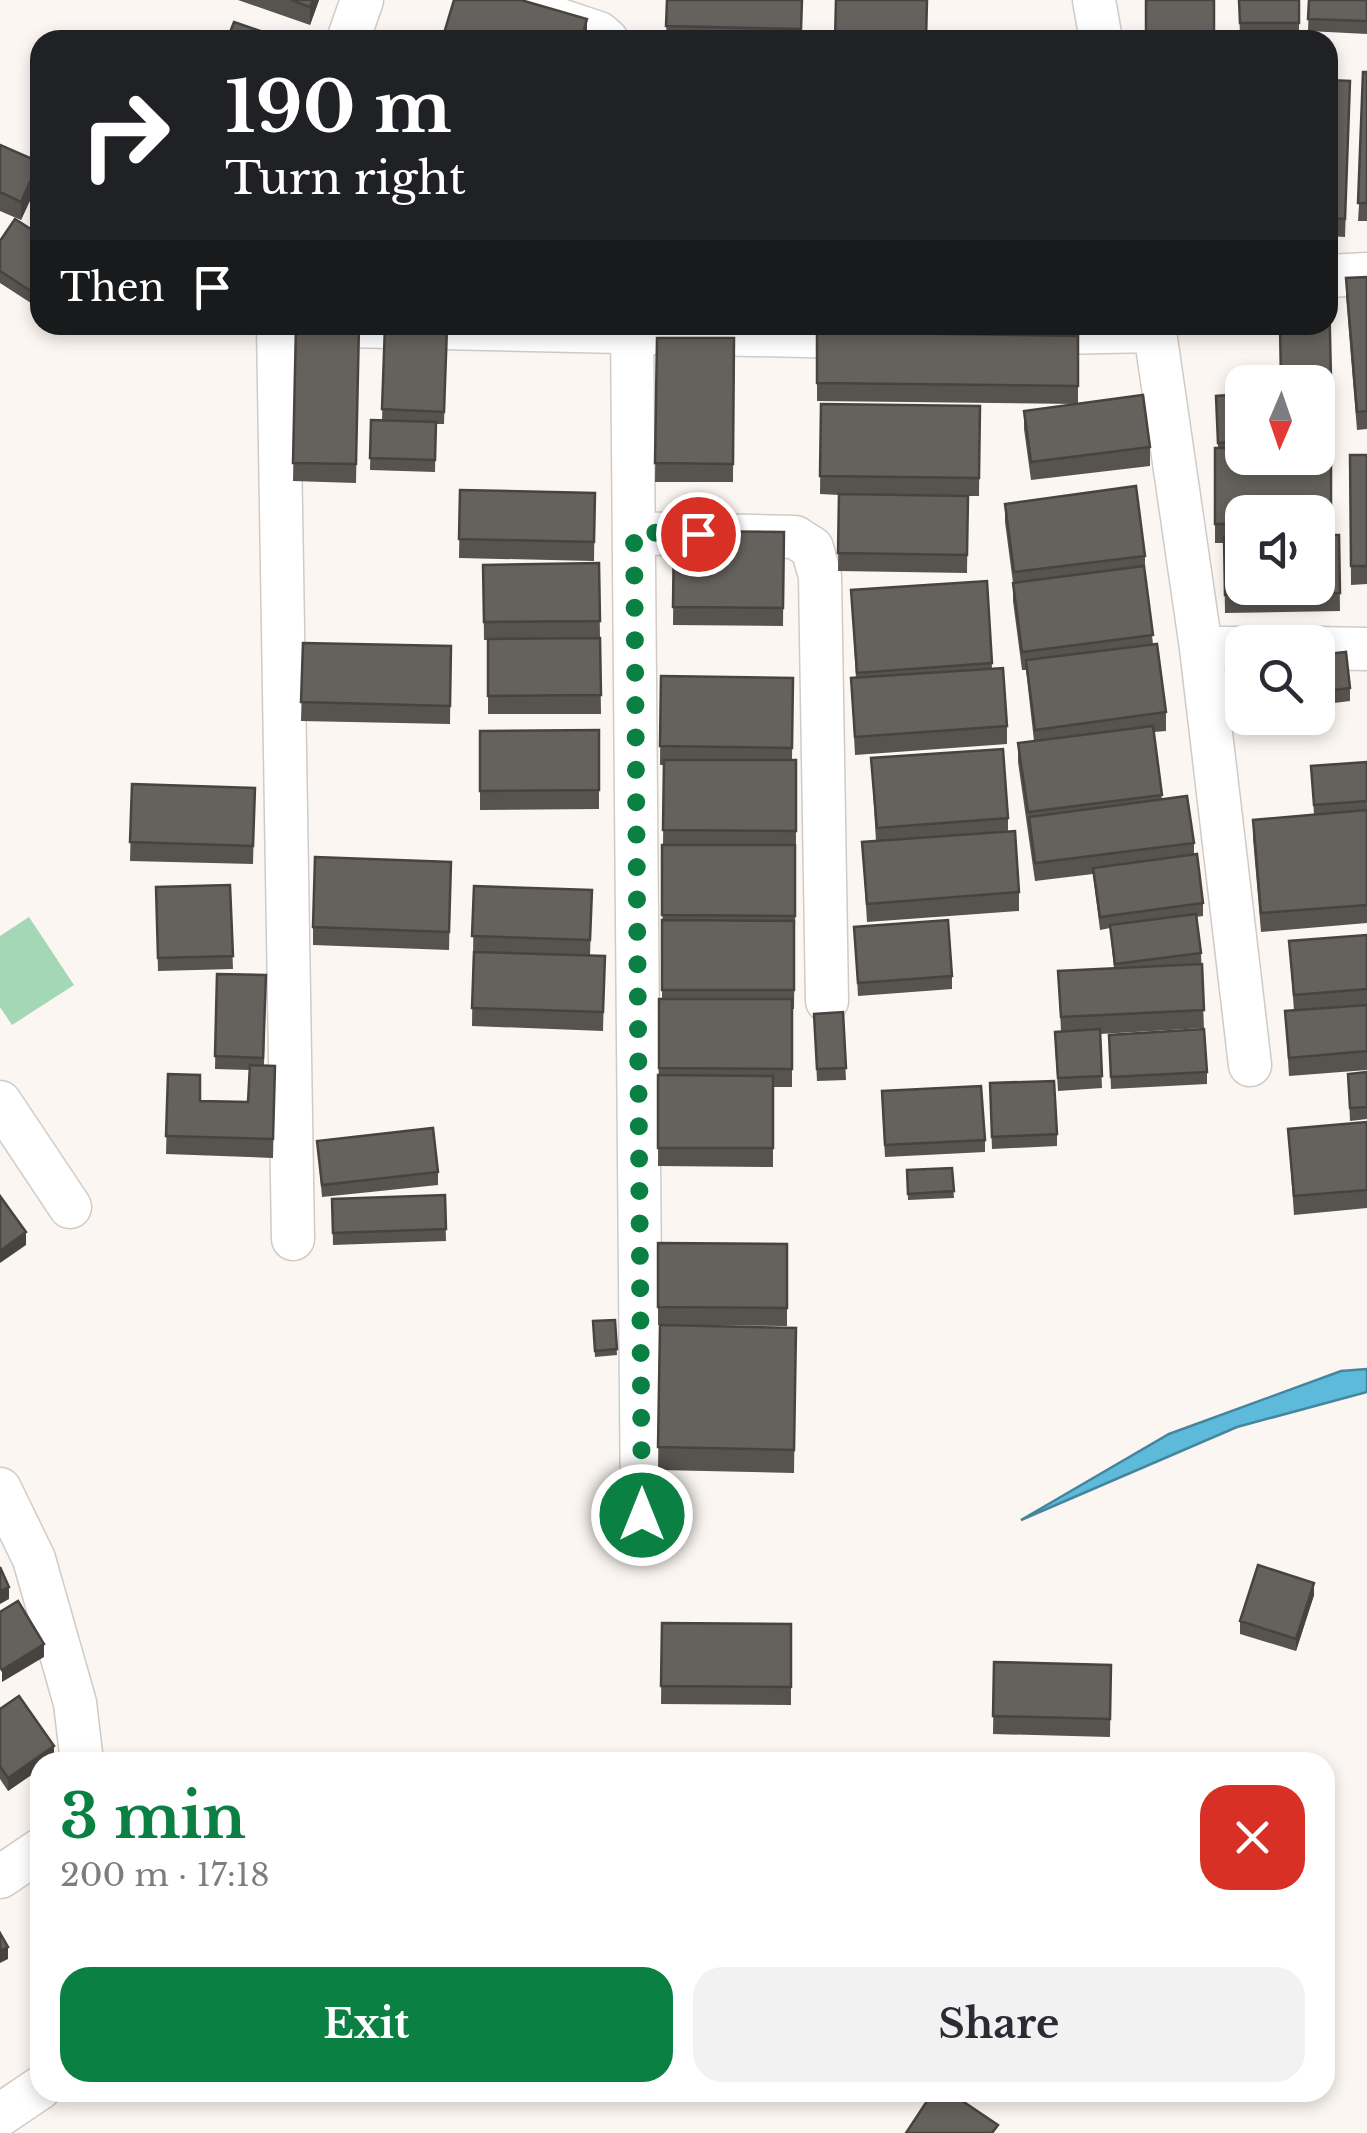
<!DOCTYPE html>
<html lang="en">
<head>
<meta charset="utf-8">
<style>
	body { margin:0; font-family:"Libre Baskerville",serif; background:#f2f2f3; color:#2b2b33; height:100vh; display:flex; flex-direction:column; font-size:38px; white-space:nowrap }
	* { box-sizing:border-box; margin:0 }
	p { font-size:32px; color:#7c7c81 }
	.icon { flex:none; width:55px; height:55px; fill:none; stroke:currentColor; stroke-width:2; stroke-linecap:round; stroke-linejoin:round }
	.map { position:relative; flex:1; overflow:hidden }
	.drawer { position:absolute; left:30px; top:1752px; width:1305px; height:350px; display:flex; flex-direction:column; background:#fff; border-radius:30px; box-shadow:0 5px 15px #0003 }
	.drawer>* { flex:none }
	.top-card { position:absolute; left:30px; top:30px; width:1308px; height:305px; border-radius:30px; box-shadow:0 5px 15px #0003; background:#202124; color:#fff; overflow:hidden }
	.needle { width:65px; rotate:182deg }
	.fabs { position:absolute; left:1225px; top:365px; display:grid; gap:20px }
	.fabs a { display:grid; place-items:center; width:110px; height:110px; border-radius:20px; background:#fff; box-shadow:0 5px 15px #0003; font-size:50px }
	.pin { position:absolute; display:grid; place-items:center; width:85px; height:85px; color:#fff; margin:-42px; border:5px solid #fff; border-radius:50%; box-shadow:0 2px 10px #0007 }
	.me { position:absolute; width:110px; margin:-55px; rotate:0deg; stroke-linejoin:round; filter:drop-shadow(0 0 8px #0008) }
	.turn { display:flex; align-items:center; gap:35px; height:210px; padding:0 30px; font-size:45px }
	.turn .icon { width:130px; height:130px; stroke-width:2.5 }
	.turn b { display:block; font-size:70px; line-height:85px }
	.then { display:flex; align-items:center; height:95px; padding:0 30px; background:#0003; gap:20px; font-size:38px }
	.round { display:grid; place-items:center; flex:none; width:105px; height:105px; border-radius:30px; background:#f2f2f3 }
	.overview { display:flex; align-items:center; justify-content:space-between; height:170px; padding:0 30px }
	h1 { font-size:60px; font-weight:800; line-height:75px; color:#0b8043 }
	.button { display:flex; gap:20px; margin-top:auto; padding:20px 30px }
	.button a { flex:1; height:115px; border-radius:30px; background:#0b8043; color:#fff; font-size:40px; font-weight:800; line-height:115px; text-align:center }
	.button a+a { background:#f2f2f3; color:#2b2b33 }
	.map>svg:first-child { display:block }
</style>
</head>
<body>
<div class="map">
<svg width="1367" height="2133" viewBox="0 0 1367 2133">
	<rect width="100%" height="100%" fill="#fbf6f1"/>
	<path fill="#a3d7b5" d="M 29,917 L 74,985 L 12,1025 L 0,1007 L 0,936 Z"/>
	<path fill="#5dbadb" stroke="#46869d" stroke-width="2.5" d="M 1367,1369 L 1367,1392 L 1237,1427 L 1021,1520 L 1169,1434 L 1341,1371 Z"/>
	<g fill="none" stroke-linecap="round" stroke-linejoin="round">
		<defs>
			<path id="minor" d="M 500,0 L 599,33 L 607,40
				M 1094,0 L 1101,40
				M 348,40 L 362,0
				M 1328,276 L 1367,274
				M 278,325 L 293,1239
				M 300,325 L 849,337 L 1155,331
				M 632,325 L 642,1515
				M 1154,325 L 1201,648 L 1250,1065
				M 634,533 L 795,537 L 812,548 L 820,576 L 827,1001
				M 1201,648 L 1242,648
				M 1318,648 L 1367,649
				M 0,1102 L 70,1207
				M 0,1489 L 34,1559 L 75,1703 L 82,1762
				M 0,1877 L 40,1850
				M 0,2115 L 40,2088"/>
		</defs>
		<use href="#minor" stroke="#d0cbc6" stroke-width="45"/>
		<use href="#minor" stroke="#fff" stroke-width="42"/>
	</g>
	<path fill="#57534f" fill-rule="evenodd" d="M 238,0 L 319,0 L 310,25 Z
		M 667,0 L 802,0 L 801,40 L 666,40 Z
		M 1146,0 L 1214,0 L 1214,40 L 1146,40 Z
		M 1239,0 L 1299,0 L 1299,40 L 1240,40 Z
		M 1309,0 L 1367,0 L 1367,34 L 1308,31 Z
		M 1367,72 L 1367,221 L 1358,221 Z
		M 1328,80 L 1350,81 L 1345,237 L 1328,236 Z
		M 0,145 L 39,181 L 21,220 L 0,211 Z
		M 40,235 L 34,305 L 0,283 L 0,241 Z
		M 1367,277 L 1367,429 L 1357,430 L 1346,296 L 1346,278 Z
		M 1329,291 L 1332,441 L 1318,441 L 1318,382 Z
		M 296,325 L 359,325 L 356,483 L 293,481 Z
		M 385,325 L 447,327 L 444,424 L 436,424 L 435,472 L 370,470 L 371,420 L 382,420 Z
		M 817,332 L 1078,336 L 1078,404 L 1150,447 L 1150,466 L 1031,480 L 1024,429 L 1024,411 L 1078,404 L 817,401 Z
		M 657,338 L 734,338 L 733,482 L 655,482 Z
		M 1242,394 L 1242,458 L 1331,448 L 1331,535 L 1339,535 L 1340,611 L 1225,613 L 1224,543 L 1215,543 L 1215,448 L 1218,448 L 1216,396 ZM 1242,512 L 1318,512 L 1318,588 L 1242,588 Z
		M 821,404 L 980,406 L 979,496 L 968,496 L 967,573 L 838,571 L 839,495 L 820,494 Z
		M 1350,455 L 1367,455 L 1367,584 L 1351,585 Z
		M 460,490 L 595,493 L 594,561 L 459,558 Z
		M 1005,504 L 1145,556 L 1145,574 L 1153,644 L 1166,712 L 1166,731 L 1154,732 L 1162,800 L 1194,843 L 1194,855 L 1203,903 L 1203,916 L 1196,917 L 1201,953 L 1204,1028 L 1100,1034 L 1102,1088 L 1058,1091 L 1055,1044 L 1061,1031 L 1058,971 L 1114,969 L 1110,928 L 1100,930 L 1093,874 L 1035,881 L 1018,762 L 1018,743 L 1034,741 L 1026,670 L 1022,670 L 1013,601 L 1013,583 L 1005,522 Z
		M 674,531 L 784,532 L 783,626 L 673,625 Z
		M 599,563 L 601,714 L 488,714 L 488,640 L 484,640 L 483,565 Z
		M 987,581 L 992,668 L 1007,726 L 1007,744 L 855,755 L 851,678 L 856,678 L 851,590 Z
		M 303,643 L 451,646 L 450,724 L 301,721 Z
		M 1318,655 L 1350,688 L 1350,701 L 1318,705 Z
		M 661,676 L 793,678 L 792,760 L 796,760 L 796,849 L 794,1009 L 792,1009 L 792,1087 L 773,1087 L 773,1167 L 658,1166 L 659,999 L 662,999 L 663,845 L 664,765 L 660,765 Z
		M 599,730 L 599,809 L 480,810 L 480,731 Z
		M 871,758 L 1008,818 L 1008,832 L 1019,892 L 1019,911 L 867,922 L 862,842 L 876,841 Z
		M 1367,762 L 1367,923 L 1261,932 L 1253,838 L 1253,820 L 1314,815 L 1311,766 Z
		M 132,784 L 255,788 L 253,864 L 130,861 Z
		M 451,862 L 449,950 L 313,945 L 313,927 Z
		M 230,885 L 233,969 L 158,971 L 156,887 Z
		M 474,886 L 592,890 L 590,956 L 605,956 L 603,1031 L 472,1026 Z
		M 854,927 L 952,976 L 952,989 L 858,996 Z
		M 1367,935 L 1367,1070 L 1289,1076 L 1285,1011 L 1294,1011 L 1289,941 Z
		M 217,974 L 266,975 L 264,1065 L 275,1066 L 273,1158 L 166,1154 L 168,1074 L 200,1101 L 248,1102 L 249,1070 L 215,1069 Z
		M 843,1012 L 846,1080 L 817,1081 L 814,1014 Z
		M 1109,1035 L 1207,1072 L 1207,1084 L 1111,1089 Z
		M 1367,1072 L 1367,1119 L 1350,1121 L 1348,1074 Z
		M 990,1096 L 1057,1134 L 1057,1146 L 992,1149 Z
		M 882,1104 L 985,1140 L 985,1152 L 885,1157 Z
		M 1367,1122 L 1367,1208 L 1294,1215 L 1288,1129 Z
		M 317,1141 L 438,1172 L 438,1185 L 322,1197 Z
		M 952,1168 L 954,1198 L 908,1200 L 907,1170 Z
		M 445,1195 L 446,1241 L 333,1245 L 332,1199 Z
		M 658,1243 L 787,1244 L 787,1326 L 658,1325 Z
		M 615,1320 L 617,1355 L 595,1357 L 593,1321 Z
		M 660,1325 L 796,1328 L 794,1473 L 658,1470 Z
		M 1314,1595 L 1296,1651 L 1240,1634 L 1240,1621 Z
		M 662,1623 L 791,1624 L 791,1705 L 661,1704 Z
		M 994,1662 L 1111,1665 L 1110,1737 L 993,1734 Z
		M 0,1709 L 54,1759 L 40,1762 L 40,1769 L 8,1791 L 0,1779 Z"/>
	<path fill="#474440" d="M 313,0 L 319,0 L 310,25 L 310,7 Z
		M 587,19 L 587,40 L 581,40 Z
		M 39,162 L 39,181 L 21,220 L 21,202 Z
		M 40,283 L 40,296 L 34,305 L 34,293 Z
		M 26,1232 L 26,1245 L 0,1263 L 0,1251 Z
		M 1314,1583 L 1314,1595 L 1296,1651 L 1296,1639 Z
		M 9,1587 L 9,1599 L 0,1604 L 0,1591 Z
		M 44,1644 L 44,1657 L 2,1682 L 2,1670 Z
		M 54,1746 L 54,1759 L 49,1762 L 40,1762 L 40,1769 L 8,1791 L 8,1778 Z
		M 8,1947 L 8,1959 L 0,1963 L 0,1951 Z"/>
	<path fill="#65615c" stroke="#474440" stroke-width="2.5" d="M 291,0 L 313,0 L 310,7 Z
		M 454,0 L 521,0 L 587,19 L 581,40 L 442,40 Z
		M 667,0 L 802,0 L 801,29 L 666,26 Z
		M 836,0 L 927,0 L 926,40 L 835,40 Z
		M 1146,0 L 1214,0 L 1214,33 L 1146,33 Z
		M 1239,0 L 1299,0 L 1299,23 L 1240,23 Z
		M 1309,0 L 1367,0 L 1367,21 L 1308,19 Z
		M 234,22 L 286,40 L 227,40 Z
		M 1363,72 L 1367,72 L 1367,203 L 1358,203 Z
		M 1328,80 L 1350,81 L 1345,219 L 1328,218 Z
		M 0,145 L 39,162 L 21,202 L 0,192 Z
		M 15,219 L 40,235 L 40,283 L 34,293 L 0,271 L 0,241 Z
		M 1367,277 L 1367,411 L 1357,412 L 1346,278 Z
		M 1328,291 L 1329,291 L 1332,423 L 1318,423 L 1318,382 L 1281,382 L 1280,325 L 1328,325 Z
		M 296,325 L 359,325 L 356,464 L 293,463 Z
		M 385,325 L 447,327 L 444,412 L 382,409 Z
		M 817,332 L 1078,336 L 1078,386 L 817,383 Z
		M 657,338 L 734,338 L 733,464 L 655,463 Z
		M 1242,394 L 1242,442 L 1218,443 L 1216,396 Z
		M 1143,395 L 1150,447 L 1031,462 L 1024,411 Z
		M 821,404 L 980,406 L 979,478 L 820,476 Z
		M 371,420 L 436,422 L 435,460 L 370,458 Z
		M 1215,448 L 1242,448 L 1242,458 L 1318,458 L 1318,448 L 1331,448 L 1331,524 L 1318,524 L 1318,512 L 1242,512 L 1242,524 L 1215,524 Z
		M 1350,455 L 1367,455 L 1367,566 L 1351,566 Z
		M 1136,486 L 1145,556 L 1014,572 L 1005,504 Z
		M 460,490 L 595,493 L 594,542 L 459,539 Z
		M 839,494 L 968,496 L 967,555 L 838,553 Z
		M 674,531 L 784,532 L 783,608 L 673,607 Z
		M 1318,535 L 1339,535 L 1340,593 L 1225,595 L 1224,537 L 1242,536 L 1242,588 L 1318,588 Z
		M 599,563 L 600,621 L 484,622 L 483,565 Z
		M 1144,566 L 1153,635 L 1022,652 L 1013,583 Z
		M 987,581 L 992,663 L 857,673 L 851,590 Z
		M 600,638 L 601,695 L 488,696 L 488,639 Z
		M 303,643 L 451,646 L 450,706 L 301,702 Z
		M 1157,644 L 1166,712 L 1035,730 L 1026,660 Z
		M 1346,652 L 1350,688 L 1318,692 L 1318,655 Z
		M 1003,668 L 1007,726 L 855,737 L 851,678 Z
		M 661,676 L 793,678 L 792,748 L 660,746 Z
		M 1153,726 L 1162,795 L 1028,812 L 1018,743 Z
		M 599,730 L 599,790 L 480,791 L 480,731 Z
		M 1003,749 L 1008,818 L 877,828 L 871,758 Z
		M 664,760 L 796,760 L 796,831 L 663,830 Z
		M 1367,762 L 1367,801 L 1314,805 L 1311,766 Z
		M 132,784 L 255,788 L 253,846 L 130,842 Z
		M 1187,796 L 1194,843 L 1035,863 L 1029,817 Z
		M 1367,810 L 1367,905 L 1261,913 L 1253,820 Z
		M 1015,831 L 1019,892 L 867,904 L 862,842 Z
		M 662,845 L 795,845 L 795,916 L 662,915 Z
		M 1197,854 L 1203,903 L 1100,917 L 1093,868 Z
		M 315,857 L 451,862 L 449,932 L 313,927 Z
		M 230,885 L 233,956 L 158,958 L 156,887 Z
		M 474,886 L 592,890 L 590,940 L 472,936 Z
		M 1196,914 L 1201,953 L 1115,964 L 1110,925 Z
		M 662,920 L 794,921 L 794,990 L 662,990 Z
		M 948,920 L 952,976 L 858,983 L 854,927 Z
		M 1367,935 L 1367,989 L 1294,995 L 1289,941 Z
		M 474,952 L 605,956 L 603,1012 L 472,1008 Z
		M 1202,964 L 1204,1010 L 1061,1017 L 1058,971 Z
		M 217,974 L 266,975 L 263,1058 L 215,1056 Z
		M 659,999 L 792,999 L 792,1069 L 659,1068 Z
		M 1367,1005 L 1367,1051 L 1289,1058 L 1285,1011 Z
		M 843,1012 L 846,1068 L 817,1069 L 814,1014 Z
		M 1100,1029 L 1102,1076 L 1058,1078 L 1055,1032 Z
		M 1204,1029 L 1207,1072 L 1111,1077 L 1109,1035 Z
		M 250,1065 L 275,1066 L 273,1139 L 166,1136 L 168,1074 L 200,1075 L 200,1101 L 248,1102 Z
		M 1367,1072 L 1367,1107 L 1350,1108 L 1348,1074 Z
		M 658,1075 L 773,1076 L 773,1148 L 658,1148 Z
		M 1054,1081 L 1057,1134 L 992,1137 L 990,1083 Z
		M 981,1086 L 985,1140 L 885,1145 L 882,1091 Z
		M 1367,1122 L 1367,1190 L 1294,1196 L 1288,1129 Z
		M 433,1128 L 438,1172 L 322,1185 L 317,1141 Z
		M 952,1168 L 954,1191 L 908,1194 L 907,1170 Z
		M 445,1195 L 446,1229 L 333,1233 L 332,1199 Z
		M 0,1196 L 26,1232 L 0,1251 Z
		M 658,1243 L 787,1244 L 787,1308 L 658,1307 Z
		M 615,1320 L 617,1349 L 595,1351 L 593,1321 Z
		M 660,1325 L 796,1328 L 794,1450 L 658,1447 Z
		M 1258,1565 L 1314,1583 L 1296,1639 L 1240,1621 Z
		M 0,1567 L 9,1587 L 0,1591 Z
		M 18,1601 L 44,1644 L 2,1670 L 0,1667 L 0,1612 Z
		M 662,1623 L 791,1624 L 791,1687 L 661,1686 Z
		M 994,1662 L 1111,1665 L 1110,1719 L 993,1716 Z
		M 19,1696 L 54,1746 L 8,1778 L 0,1766 L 0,1709 Z
		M 0,1933 L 8,1947 L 0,1951 Z
		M 933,2092 L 949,2092 L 998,2125 L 992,2133 L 906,2133 Z"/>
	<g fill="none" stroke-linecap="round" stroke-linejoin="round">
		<path stroke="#0b8043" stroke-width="18" stroke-dasharray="0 32.4" d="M 642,1515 L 634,532 L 698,534"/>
	</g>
</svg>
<div class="fabs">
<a><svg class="needle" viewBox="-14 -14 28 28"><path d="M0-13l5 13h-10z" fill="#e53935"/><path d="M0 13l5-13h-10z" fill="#7c7c81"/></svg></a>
<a><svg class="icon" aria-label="sound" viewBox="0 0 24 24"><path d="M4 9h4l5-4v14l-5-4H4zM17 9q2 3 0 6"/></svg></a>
<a><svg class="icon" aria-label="search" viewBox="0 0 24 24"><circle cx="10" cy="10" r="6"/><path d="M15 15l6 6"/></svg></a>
</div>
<div class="pin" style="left:698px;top:534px;background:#d93025"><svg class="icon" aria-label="arrive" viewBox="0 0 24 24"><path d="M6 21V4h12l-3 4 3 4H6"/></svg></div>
<svg class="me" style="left:642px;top:1515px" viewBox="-20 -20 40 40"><circle r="17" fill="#0b8043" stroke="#fff" stroke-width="3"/><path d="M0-11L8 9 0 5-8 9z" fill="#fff"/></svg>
<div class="top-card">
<div class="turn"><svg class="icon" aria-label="right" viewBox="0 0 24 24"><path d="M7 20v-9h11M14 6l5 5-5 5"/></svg><div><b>190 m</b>Turn right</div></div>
<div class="then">Then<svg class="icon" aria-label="arrive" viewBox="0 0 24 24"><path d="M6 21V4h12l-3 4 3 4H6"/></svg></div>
</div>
<section class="drawer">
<div class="overview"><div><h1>3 min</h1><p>200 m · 17:18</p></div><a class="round" style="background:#d93025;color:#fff"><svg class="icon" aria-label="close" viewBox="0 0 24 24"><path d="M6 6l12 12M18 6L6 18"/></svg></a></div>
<div class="button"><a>Exit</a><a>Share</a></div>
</section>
</div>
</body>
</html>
